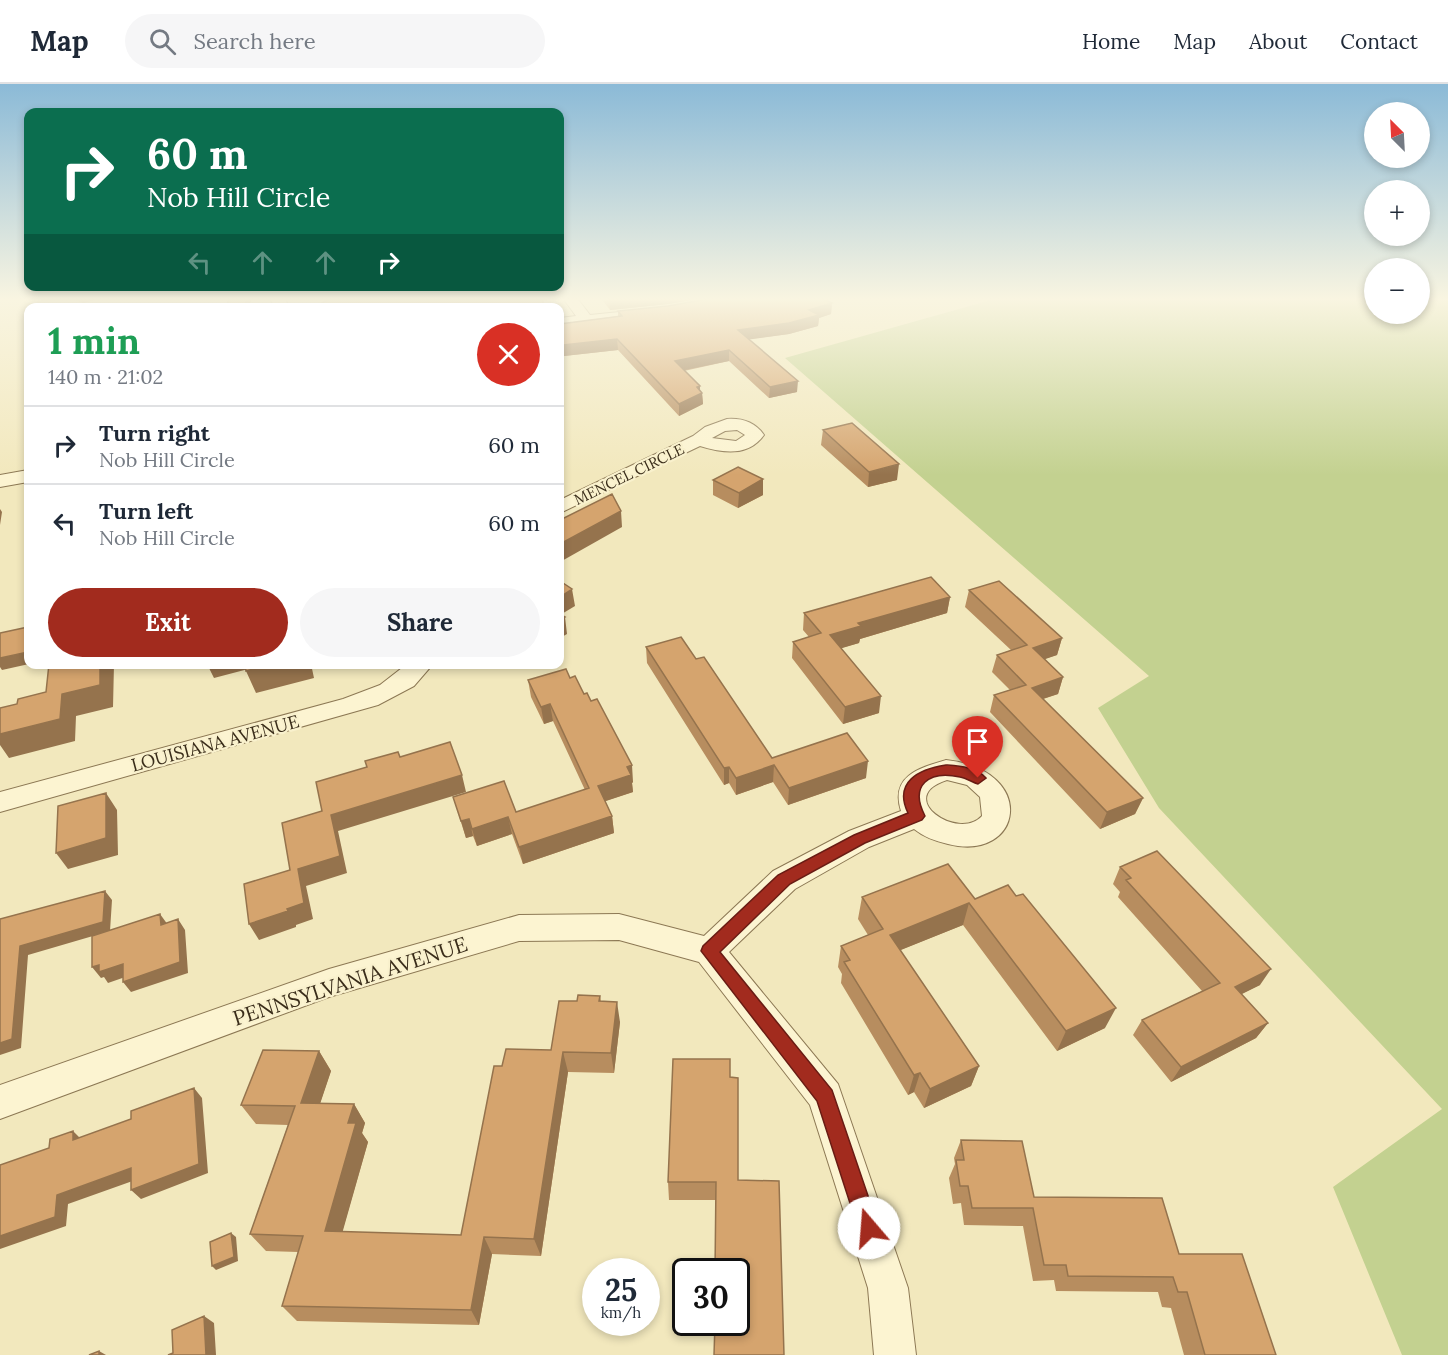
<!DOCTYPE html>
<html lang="en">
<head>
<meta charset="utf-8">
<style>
	body { margin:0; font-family:Lora,serif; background:#f6f6f7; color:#1f2937; height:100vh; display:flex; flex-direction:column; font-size:22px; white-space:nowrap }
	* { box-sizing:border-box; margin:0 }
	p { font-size:20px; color:#747a83 }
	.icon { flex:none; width:33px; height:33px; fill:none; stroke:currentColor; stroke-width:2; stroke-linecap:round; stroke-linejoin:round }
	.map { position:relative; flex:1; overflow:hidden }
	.details { position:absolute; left:24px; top:219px; width:540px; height:366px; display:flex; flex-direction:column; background:#fff; border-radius:12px; box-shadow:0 3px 9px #0003 }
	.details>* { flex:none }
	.top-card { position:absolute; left:24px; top:24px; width:540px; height:183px; border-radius:12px; box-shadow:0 3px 9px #0003; background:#0b6e4f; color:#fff; overflow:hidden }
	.needle { width:39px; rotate:336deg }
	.buttons { position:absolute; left:1364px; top:18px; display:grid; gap:12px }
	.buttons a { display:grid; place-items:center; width:66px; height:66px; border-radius:50%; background:#fff; box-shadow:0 3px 9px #0003; font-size:30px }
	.speed { position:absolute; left:582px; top:1174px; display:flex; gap:12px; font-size:30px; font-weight:700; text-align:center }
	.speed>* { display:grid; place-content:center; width:78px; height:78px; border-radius:50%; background:#fff; box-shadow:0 3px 9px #0003; line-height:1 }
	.speed small { font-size:15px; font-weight:400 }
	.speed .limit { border:3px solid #111; border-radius:9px; background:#fff; color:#111 }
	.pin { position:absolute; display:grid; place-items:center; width:51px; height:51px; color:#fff; margin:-62px -26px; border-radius:50% 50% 50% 0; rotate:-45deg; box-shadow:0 0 6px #0007 }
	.pin .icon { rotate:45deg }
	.me { position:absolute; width:66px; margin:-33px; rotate:342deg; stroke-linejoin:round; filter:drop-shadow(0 0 4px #0008) }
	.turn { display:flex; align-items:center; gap:21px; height:126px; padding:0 24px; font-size:27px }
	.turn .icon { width:78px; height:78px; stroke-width:2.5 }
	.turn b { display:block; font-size:42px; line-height:51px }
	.lanes { display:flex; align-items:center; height:57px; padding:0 24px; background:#0003; justify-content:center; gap:30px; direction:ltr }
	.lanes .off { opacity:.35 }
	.round { display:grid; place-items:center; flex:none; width:63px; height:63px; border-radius:32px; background:#f6f6f7 }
	.headline { display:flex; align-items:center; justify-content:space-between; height:102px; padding:0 24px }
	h1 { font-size:36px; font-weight:700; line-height:45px; color:#1e9e55 }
	.primary-button { display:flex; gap:12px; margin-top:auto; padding:12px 24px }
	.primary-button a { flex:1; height:69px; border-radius:36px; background:#a22b1e; color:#fff; font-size:24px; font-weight:700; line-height:69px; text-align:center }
	.primary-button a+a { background:#f6f6f7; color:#1f2937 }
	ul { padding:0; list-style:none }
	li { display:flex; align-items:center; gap:18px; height:78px; padding:0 24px; border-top:2px solid #e0e1e3 }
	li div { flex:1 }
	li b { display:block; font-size:22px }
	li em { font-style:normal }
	header { display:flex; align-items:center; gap:36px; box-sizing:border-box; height:84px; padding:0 30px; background:#fff; border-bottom:2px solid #e0e1e3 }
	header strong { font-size:28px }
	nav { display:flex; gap:33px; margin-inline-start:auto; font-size:21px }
	.search { width:420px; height:54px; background:#f6f6f7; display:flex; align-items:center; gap:15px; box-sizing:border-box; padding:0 21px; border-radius:33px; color:#747a83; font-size:22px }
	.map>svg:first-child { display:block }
</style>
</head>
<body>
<header>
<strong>Map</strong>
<div class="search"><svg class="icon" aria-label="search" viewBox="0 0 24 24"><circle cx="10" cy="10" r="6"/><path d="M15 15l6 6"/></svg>Search here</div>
<nav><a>Home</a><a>Map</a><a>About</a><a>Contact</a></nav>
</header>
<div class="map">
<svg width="1448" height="1271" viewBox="0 0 1448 1271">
	<rect width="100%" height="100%" fill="#f2e8bd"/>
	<path fill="#c3d190" d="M 998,214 L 1374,214 L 1374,230 L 1419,230 L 1419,214 L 1448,214 L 1448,1271 L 1402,1271 L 1333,1103 L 1442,1025 L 1159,724 L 1098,624 L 1149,592 L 785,274 Z"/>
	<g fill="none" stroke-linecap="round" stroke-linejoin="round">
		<defs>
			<path id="street" d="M 270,214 L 284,214 L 290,224 L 275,224 Z
				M 563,214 L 577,214 L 590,231 L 649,225 L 656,229 L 649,233 L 560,242 L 560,234 L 576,232 Z
				M 727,335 C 742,334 755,338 764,351 C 748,373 723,369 700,362 L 560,429 L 560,416 L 693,352 L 705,343 ZM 737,346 L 745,351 L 736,357 L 712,354 L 725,347 Z
				M 28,386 L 28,398 L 0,403 L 0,391 Z
				M 407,580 L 433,580 L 414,602 L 378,621 L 0,728 L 0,708 L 343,615 L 380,601 Z
				M 946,676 C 1039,686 1023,779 948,760 C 935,757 924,753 914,745 L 869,763 L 795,805 L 729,868 L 838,1000 L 908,1204 L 916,1271 L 874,1271 L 868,1204 L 810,1021 L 699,878 L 619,856 L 519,857 L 329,913 L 0,1035 L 0,1001 L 329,885 L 519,831 L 619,830 L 704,852 L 773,787 L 849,747 L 901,727 C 890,692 919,684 946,676 ZM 947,696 L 967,701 L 980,713 L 982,732 C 958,758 893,713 947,696 Z"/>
		</defs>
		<use href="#street" stroke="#8c7854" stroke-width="2"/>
		<use href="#street" fill="#fcf4d1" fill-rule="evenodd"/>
	</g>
	<path fill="#b78d5f" d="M 70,214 L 101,214 L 83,219 Z
		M 601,214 L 703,214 L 668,220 L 610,226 Z
		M 713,214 L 833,214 L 826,217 L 832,219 L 831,230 L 819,234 L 818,242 L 789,250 L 749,255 L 797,308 L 769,314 L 729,277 L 684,287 L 700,302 L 700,307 L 702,309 L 703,320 L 679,332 L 618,266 L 564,272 L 560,258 L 560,240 L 618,232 L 618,227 L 668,222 Z
		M 823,346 L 897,396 L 868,403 L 821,361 Z
		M 763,395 L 763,411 L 738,424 L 713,411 L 713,396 Z
		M 969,506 L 1062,554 L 1057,571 L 1044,575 L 1063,593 L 1058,610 L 1043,615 L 1143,714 L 1135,730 L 1100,745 L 990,628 L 994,611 L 1010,606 L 992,588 L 997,571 L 1011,566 L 965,523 Z
		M 950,513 L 947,529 L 860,555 L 859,559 L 841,564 L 879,629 L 843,640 L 792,574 L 793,558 L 809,553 L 803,546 L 804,529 Z
		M 646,563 L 696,575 L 772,674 L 866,694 L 788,721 L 773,698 L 736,711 L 729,699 L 724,701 L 647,579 Z
		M 500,580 L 515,580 L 506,585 Z
		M 570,594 L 584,610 L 633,698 L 632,699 L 633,708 L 605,717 L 612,732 L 614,749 L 523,780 L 512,750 L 477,762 L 473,752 L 466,754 L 453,713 L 516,728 L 585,706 L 553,637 L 544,640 L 531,613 L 528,596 Z
		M 1120,783 L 1260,901 L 1241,910 L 1268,939 L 1256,954 L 1171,998 L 1133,951 L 1142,936 L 1202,907 L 1118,813 L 1120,808 L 1113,800 Z
		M 862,813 L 975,815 L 1105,944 L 1057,967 L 963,841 L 900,866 L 979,982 L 971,1002 L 924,1024 L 914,1008 L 908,1011 L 841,899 L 842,890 L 838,883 L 841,862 L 868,851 L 858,835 Z
		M 600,912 L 601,917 L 620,938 L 614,989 L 568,988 L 541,1172 L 492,1170 L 479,1241 L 297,1237 L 282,1222 L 298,1168 L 266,1167 L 250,1150 L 288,1041 L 256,1040 L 241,1021 L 319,967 L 331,987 L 320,1019 L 354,1020 L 365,1039 L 362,1049 L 368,1058 L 342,1148 L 461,1151 L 502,982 L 551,966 L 577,917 Z
		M 730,993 L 738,1096 L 716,1116 L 669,1116 L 668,1098 Z
		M 961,1056 L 1034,1113 L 1179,1170 L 1276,1271 L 1184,1271 L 1171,1224 L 1162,1223 L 1158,1208 L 1056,1207 L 1054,1196 L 1033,1197 L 1023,1142 L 964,1141 L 961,1119 L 953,1120 L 949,1094 L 955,1080 L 954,1074 Z"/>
	<path fill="#95734d" d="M 80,214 L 101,214 L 83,219 Z
		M 249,214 L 253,214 L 247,224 L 242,224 Z
		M 625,214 L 703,214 L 668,220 L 610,226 L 609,215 Z
		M 815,214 L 833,214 L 815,222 Z
		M 832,219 L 831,230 L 819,234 L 818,242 L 789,250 L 738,257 L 738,246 Z
		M 617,255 L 618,266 L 564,272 L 563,261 Z
		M 729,266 L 729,277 L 675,288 L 675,277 Z
		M 798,297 L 797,308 L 769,314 L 770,303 Z
		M 700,302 L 700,310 L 702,309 L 703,320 L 679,332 L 679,320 L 697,303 Z
		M 899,380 L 897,396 L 868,403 L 869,388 Z
		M 763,395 L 763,411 L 738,424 L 739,409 Z
		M 0,425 L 2,428 L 0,441 Z
		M 621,427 L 622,443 L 560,478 L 560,460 Z
		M 572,505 L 575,522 L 560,531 L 560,513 Z
		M 950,513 L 947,529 L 860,555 L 859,559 L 829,568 L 830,551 L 858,539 Z
		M 565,533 L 567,550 L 560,554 L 560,536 Z
		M 1062,554 L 1057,571 L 1028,581 L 1033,564 Z
		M 28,568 L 28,580 L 29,580 L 2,586 L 0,583 L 0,574 Z
		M 100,580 L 114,580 L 113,623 L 76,632 L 75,657 L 9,674 L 0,661 L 0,650 Z
		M 207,580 L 251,580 L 252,584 L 214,594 Z
		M 271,580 L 311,580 L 314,594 L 256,609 L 246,587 Z
		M 505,580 L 515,580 L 506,585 Z
		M 1063,593 L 1058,610 L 1027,620 L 1032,604 Z
		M 881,612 L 879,629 L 843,640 L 845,623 Z
		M 550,620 L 553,637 L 544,640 L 541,623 Z
		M 868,677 L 866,694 L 788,721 L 789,704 Z
		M 632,681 L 633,698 L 632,699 L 633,708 L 600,719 L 598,702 L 627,683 Z
		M 774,681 L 773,698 L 736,711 L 736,694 Z
		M 729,683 L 729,699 L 724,701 L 724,684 Z
		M 462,691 L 466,708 L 338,747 L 347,789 L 306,802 L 313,835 L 296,841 L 296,843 L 259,856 L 249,840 L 287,825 L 298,785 L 331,731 Z
		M 106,709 L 117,726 L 118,771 L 68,785 L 56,769 Z
		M 1143,714 L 1135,730 L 1100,745 L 1107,728 Z
		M 612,732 L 614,749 L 523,780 L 519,763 Z
		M 508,733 L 512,750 L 477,762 L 472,745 Z
		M 469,735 L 473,752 L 466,754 L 461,737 Z
		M 105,807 L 112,816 L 110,847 L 28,871 L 21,964 L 0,971 L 0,959 L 20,862 Z
		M 969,819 L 963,841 L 886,872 L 890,851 Z
		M 160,830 L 168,841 L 161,841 Z
		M 178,835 L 185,846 L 188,889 L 131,908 L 123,898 Z
		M 123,880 L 131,891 L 108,899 L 104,893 L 101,894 L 92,883 L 99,881 Z
		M 1271,885 L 1260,901 L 1224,919 L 1235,903 Z
		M 617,918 L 620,938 L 614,989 L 611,969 Z
		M 1116,924 L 1105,944 L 1057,967 L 1066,947 Z
		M 1268,939 L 1256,954 L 1171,998 L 1181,983 Z
		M 319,967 L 331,987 L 314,1038 L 301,1019 Z
		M 563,968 L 568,988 L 541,1172 L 534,1155 Z
		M 979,982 L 971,1002 L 924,1024 L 930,1005 Z
		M 920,989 L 914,1008 L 908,1011 L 914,991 Z
		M 194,1004 L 202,1014 L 208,1089 L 141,1115 L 131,1106 Z
		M 354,1020 L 365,1039 L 362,1049 L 368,1058 L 338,1164 L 325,1147 L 348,1039 Z
		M 73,1047 L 83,1057 L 73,1056 Z
		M 131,1084 L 141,1094 L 68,1120 L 66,1142 L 0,1165 L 0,1152 L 57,1111 Z
		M 231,1149 L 236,1153 L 238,1177 L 216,1186 L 212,1182 Z
		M 484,1153 L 492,1170 L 479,1241 L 471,1226 Z
		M 204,1232 L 214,1239 L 216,1271 L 206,1271 Z
		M 99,1267 L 106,1271 L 99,1271 Z"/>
	<path fill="#d5a46e" stroke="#95734d" stroke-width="1.5" d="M 229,214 L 249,214 L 242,224 L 226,224 Z
		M 332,214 L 543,214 L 543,224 L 311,224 Z
		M 608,214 L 625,214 L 609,215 Z
		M 713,214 L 820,214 L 832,219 L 809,226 L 819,231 L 789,239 L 738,246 L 798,297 L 770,303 L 729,266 L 675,277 L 700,302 L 697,303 L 702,309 L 679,320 L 617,255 L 563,261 L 560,251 L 560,240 L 622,232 L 618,227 L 668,222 Z
		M 852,339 L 899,380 L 869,388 L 823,346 Z
		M 738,383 L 763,395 L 739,409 L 713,396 Z
		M 612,410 L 621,427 L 560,460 L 560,436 Z
		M 931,493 L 950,513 L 858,539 L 861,542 L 830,551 L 881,612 L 845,623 L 793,558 L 821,549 L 804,529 Z
		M 560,497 L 572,505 L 560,513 Z
		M 999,497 L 1062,554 L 1033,564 L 1063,593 L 1032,604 L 1143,714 L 1107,728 L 994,611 L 1026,601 L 997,571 L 1027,561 L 969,506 Z
		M 560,530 L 565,533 L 560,536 Z
		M 28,543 L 28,568 L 0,574 L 0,549 Z
		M 681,553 L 696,575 L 704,573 L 772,674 L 847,649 L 868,677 L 789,704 L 774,681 L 736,694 L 729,683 L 724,684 L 646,563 Z
		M 49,580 L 100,580 L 100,601 L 62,610 L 60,635 L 0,650 L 0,624 L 17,620 L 18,615 L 46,608 Z
		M 245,580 L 271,580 L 246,587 Z
		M 566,585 L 570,594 L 575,592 L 584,610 L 587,609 L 591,617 L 597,615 L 632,681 L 627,683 L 631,691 L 598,702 L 612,732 L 519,763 L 508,733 L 472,745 L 469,735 L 461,737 L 453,713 L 504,697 L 516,728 L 589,704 L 550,620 L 541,623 L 528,596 Z
		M 450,658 L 462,691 L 331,731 L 340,772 L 298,785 L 304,819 L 287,825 L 288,827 L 249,840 L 244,800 L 290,786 L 282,739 L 322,727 L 316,698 L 367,683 L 365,677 L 398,668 L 400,673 Z
		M 106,709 L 106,754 L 56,769 L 58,722 Z
		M 1157,767 L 1271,885 L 1235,903 L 1268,939 L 1181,983 L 1142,936 L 1220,899 L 1126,796 L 1131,794 L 1120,783 Z
		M 948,780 L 975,815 L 1008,801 L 1016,812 L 1023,810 L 1116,924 L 1066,947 L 969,819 L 890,851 L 979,982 L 930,1005 L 920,989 L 914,991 L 844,878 L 850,876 L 841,862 L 883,845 L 862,813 Z
		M 105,807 L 103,838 L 20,862 L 12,955 L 0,959 L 0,835 Z
		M 160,830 L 161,841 L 178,835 L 180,878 L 123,898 L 123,880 L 99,888 L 99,881 L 92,883 L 92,852 Z
		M 578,911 L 600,912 L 599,917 L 617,918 L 611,969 L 563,968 L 534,1155 L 484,1153 L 471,1226 L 282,1222 L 303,1152 L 250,1150 L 295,1022 L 241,1021 L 263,966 L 319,967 L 301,1019 L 354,1020 L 348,1039 L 356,1039 L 325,1147 L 461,1151 L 494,982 L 502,982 L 506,965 L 551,966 L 559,917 L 577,917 Z
		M 673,975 L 730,975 L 730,993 L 738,994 L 738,1096 L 779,1097 L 784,1271 L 714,1271 L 715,1239 L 736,1239 L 736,1188 L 715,1188 L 716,1098 L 668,1098 Z
		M 194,1004 L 199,1080 L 131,1106 L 131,1084 L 57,1111 L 55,1133 L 0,1152 L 0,1081 L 49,1064 L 50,1055 L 73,1047 L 73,1056 L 131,1035 L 131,1027 Z
		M 961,1056 L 1022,1057 L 1034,1113 L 1162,1114 L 1179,1170 L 1242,1170 L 1276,1271 L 1205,1271 L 1187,1208 L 1178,1208 L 1173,1193 L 1068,1192 L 1066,1181 L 1044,1181 L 1033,1124 L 972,1124 L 968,1102 L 960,1102 L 956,1076 L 964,1076 Z
		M 231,1149 L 234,1173 L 212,1182 L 210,1158 Z
		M 204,1232 L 206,1271 L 168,1271 L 173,1269 L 172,1246 Z
		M 99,1267 L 99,1271 L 89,1271 Z"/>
	<linearGradient id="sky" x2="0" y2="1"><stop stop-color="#8bbad7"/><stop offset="0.55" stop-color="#f9f5e1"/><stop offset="1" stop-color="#f9f5e1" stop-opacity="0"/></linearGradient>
	<rect width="1448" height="391" fill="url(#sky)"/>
	<path fill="#a22b1e" stroke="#691c14" stroke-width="1.5" d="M 946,681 C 959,682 977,683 986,694 L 978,700 C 972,698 966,694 960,693 C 929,686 909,701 925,732 L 922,736 L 865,759 L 790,800 L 720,868 L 832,1006 L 879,1144 L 876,1152 L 869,1155 L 861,1152 L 858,1144 L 817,1017 L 701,867 L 703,862 L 778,791 L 854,751 L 908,729 C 893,698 919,685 946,681 Z"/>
	<g text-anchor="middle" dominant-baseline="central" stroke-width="4.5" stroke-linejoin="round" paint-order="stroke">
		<g font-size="15" fill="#3a2d1a" stroke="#f9f1cd">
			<text transform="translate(629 390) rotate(-26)">MENCEL CIRCLE</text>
		</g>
		<g font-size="18" fill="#3a2d1a" stroke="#f9f1cd">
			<text transform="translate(215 659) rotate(-15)">LOUISIANA AVENUE</text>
		</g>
		<g font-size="21" fill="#3a2d1a" stroke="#f9f1cd">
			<text transform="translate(350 897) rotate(-18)">PENNSYLVANIA AVENUE</text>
		</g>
	</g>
</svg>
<div class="buttons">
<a><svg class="needle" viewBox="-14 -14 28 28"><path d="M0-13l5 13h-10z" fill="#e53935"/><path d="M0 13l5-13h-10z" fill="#747a83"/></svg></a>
<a>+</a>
<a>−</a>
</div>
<div class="speed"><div>25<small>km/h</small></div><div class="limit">30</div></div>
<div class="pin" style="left:978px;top:694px;background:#d93025"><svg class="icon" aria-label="arrive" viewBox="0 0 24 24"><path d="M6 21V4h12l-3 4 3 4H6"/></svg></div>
<svg class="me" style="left:869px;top:1144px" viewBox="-20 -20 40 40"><circle r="19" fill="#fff"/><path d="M0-13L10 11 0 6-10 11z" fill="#a22b1e"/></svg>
<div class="top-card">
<div class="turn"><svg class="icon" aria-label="right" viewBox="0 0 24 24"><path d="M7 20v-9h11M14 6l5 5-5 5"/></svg><div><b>60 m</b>Nob Hill Circle</div></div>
<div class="lanes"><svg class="icon off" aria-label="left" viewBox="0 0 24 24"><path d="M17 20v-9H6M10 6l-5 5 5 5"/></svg><svg class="icon off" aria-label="ahead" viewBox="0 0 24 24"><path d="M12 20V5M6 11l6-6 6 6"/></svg><svg class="icon off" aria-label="ahead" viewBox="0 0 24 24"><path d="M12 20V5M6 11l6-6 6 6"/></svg><svg class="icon" aria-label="right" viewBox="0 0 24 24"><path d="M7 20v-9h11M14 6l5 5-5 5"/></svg></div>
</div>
<section class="details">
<div class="headline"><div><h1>1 min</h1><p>140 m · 21:02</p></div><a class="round" style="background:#d93025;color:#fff"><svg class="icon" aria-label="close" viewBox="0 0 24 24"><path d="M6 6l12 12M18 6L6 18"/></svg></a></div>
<ul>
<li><svg class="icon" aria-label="right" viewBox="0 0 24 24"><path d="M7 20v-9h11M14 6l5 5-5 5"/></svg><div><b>Turn right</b><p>Nob Hill Circle</p></div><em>60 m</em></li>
<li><svg class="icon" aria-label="left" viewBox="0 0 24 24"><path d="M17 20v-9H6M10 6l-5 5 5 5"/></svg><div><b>Turn left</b><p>Nob Hill Circle</p></div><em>60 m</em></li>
</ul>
<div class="primary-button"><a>Exit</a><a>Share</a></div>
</section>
</div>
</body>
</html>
